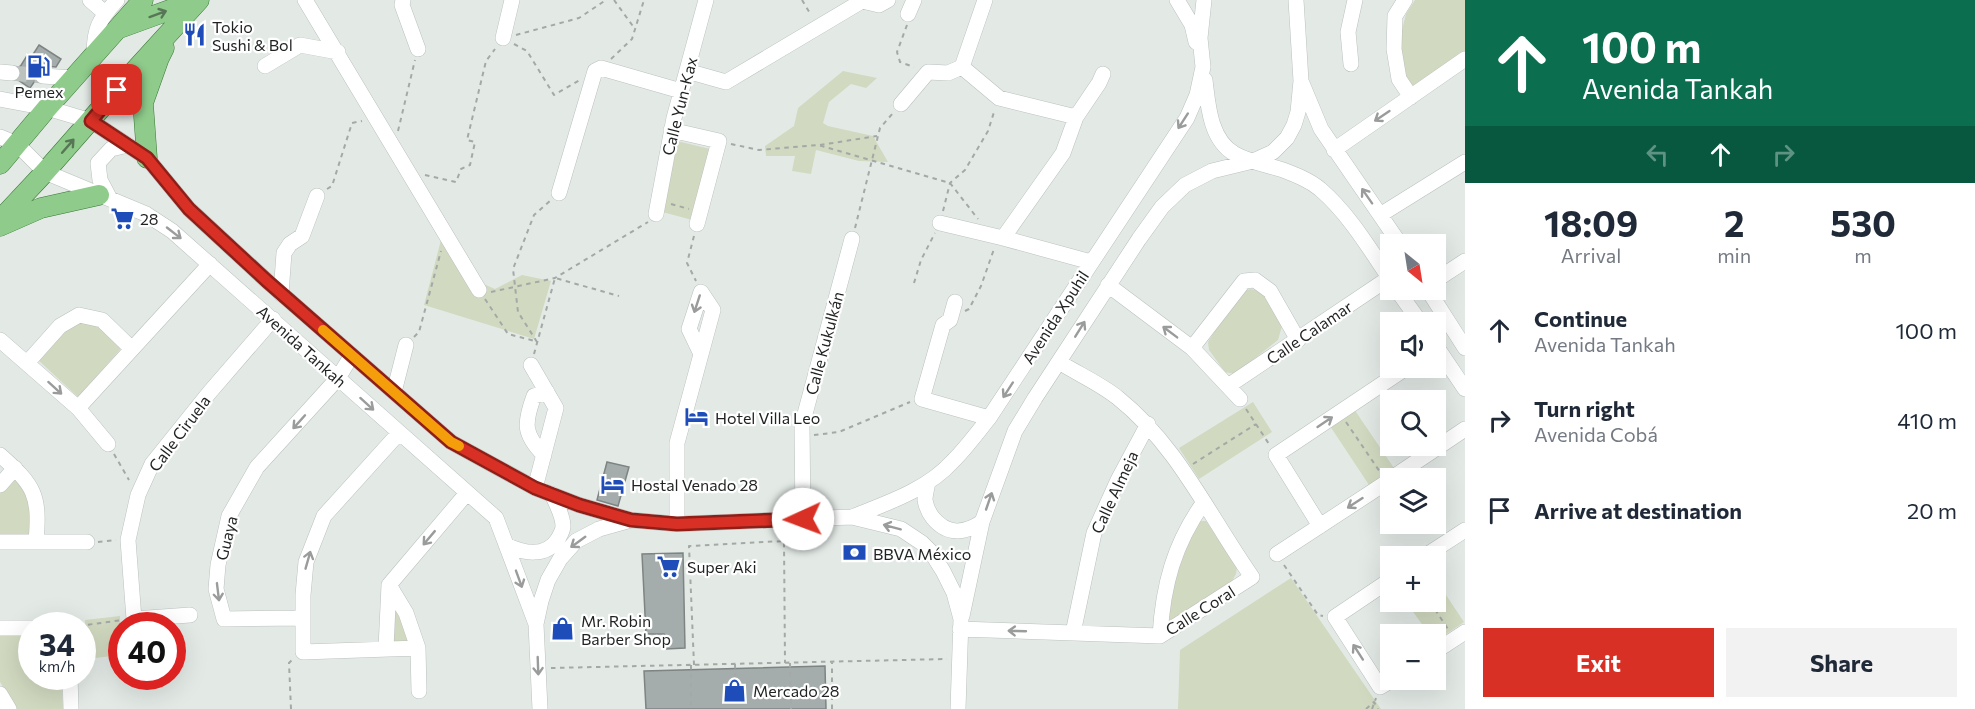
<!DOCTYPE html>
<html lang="en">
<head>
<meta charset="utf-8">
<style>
	body { margin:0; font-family:Commissioner,sans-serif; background:#f2f2f3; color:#1f2937; height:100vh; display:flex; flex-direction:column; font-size:22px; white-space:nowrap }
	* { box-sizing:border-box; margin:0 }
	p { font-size:20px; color:#747a83 }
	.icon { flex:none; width:33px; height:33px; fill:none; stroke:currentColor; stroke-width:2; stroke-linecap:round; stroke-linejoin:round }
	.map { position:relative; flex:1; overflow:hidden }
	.sheet { display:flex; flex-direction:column; background:#fff; width:510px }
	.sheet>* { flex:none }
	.top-card { background:#0b6e4f; color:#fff; overflow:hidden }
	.needle { width:39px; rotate:150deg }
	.buttons { position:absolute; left:1380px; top:234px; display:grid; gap:12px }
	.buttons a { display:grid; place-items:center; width:66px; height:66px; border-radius:0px; background:#fff; box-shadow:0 6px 24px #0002; font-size:30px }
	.speed { position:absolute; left:18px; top:612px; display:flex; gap:12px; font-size:30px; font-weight:700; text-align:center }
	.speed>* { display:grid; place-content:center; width:78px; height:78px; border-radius:50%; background:#fff; box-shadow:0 6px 24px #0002; line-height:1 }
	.speed small { font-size:15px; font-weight:400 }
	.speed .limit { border:9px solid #d22; background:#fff; color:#111 }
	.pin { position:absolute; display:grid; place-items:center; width:51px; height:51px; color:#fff; margin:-26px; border-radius:12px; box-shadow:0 3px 9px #0006 }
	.me { position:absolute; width:66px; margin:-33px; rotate:268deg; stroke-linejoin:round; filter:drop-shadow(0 0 4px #0008) }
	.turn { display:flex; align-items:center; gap:21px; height:126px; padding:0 18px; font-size:27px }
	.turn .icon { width:78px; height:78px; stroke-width:2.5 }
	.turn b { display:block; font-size:42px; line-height:51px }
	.lanes { display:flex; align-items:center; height:57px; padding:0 18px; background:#0003; justify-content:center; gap:30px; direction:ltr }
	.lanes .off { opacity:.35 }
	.eta { display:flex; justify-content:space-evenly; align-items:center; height:102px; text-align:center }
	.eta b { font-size:36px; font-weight:700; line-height:42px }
	.primary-button { display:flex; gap:12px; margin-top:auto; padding:12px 18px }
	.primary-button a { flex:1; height:69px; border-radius:0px; background:#d93025; color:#fff; font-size:24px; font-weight:700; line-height:69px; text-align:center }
	.primary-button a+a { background:#f2f2f3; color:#1f2937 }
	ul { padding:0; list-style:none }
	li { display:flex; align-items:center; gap:18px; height:90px; padding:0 18px }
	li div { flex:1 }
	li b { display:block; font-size:22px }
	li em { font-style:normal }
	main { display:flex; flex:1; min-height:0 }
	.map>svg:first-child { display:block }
</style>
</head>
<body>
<main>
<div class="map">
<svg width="1465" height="709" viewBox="0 0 1465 709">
	<rect width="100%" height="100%" fill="#e3eae6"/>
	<path fill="#d1d9c0" d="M 1415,0 L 1465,0 L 1465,53 L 1414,89 L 1403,76 L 1401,49 L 1402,30 L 1406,14 Z
		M 843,71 L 877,78 L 866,88 L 851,84 L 829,102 L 823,123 L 828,126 L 873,136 L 888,162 L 859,161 L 816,150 L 811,174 L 792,171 L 795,156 L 766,156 L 765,146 L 794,126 L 798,108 Z
		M 677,141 L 710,149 L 692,220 L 659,211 Z
		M 441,240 L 479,282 L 495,289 L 522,275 L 551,281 L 534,339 L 424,305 Z
		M 1250,289 L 1261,291 L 1282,326 L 1278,340 L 1235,374 L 1225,372 L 1209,350 L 1208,342 L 1239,293 Z
		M 87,319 L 105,325 L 125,344 L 78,397 L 36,358 L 61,332 Z
		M 1253,402 L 1272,432 L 1199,479 L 1179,448 Z
		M 1354,409 L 1394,468 L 1369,485 L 1330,426 Z
		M 15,473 L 30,494 L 31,537 L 0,537 L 0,492 Z
		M 1202,521 L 1206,521 L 1237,567 L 1236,574 L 1232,581 L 1170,621 L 1167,620 L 1176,568 L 1197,523 Z
		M 1291,578 L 1381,709 L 1178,709 L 1180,650 Z
		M 1436,580 L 1464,622 L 1436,641 L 1436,634 L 1429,634 L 1406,602 L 1436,602 Z
		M 392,598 L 412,643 L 392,645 Z
		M 120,616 L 121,655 L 87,659 L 85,620 Z
		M 0,635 L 31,635 L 32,676 L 61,677 L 63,709 L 17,709 L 0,682 Z"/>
	<path fill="#a5adac" stroke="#7d8483" stroke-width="1.5" d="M 39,45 L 61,59 L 56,67 L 43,66 L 35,70 L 33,76 L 35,81 L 30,88 L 18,80 L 22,73 L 19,66 L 20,67 L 28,54 L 32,56 Z
		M 607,462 L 629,467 L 618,506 L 597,500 Z
		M 683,553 L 685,648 L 666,649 L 664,634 L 646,634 L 642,554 Z
		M 825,666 L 826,709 L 646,709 L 644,671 Z"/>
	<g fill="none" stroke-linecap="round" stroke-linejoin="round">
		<path stroke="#bcc2be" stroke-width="15" stroke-dasharray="15 8" stroke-linecap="butt" d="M 12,73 L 43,76"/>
		<defs>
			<path id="minor" d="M 90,0 L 105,13
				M 305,0 L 479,290
				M 403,0 L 402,5 L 418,49
				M 1177,0 L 1192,25 L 1196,42
				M 1296,0 L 1301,81 L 1321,129 L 1400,244
				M 1405,0 L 1395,16 L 1394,49 L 1399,79 L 1411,97
				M 908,14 L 914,0
				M 503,38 L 512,0
				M 94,55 C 94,28 99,20 117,0
				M 1351,64 L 1348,32 L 1355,0
				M 265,66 L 300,45 L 338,52
				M 962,67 L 999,98 L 1076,117 L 1099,83 L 1103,74
				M 687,71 L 726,82 L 862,1 L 879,5 L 888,0
				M 0,72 L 12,73
				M 43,76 L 73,78
				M 1205,80 C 1208,105 1210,140 1235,154 C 1249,162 1268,165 1283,170 C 1296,175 1309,180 1320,189 C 1349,214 1369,248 1390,279
				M 0,99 L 47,108 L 91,121 L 147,158 L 189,209 L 267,281 L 451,442 L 535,488 L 579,505 L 631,520
				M 901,104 L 928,72 L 948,73 L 962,67 L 985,0
				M 671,130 L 719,141 L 697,224
				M 0,137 L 17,144 L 45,172 L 146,214 L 172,231 L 496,518 L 536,624
				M 1334,150 L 1465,59
				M 559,193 L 595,71 L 601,68 L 681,91
				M 110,199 L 100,180 L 98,163 L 111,149 L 128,145
				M 656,214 L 674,118 L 706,0
				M 1380,215 L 1465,162
				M 940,223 L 1003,238 L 1091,262
				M 1003,238 L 1063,153 L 1076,117
				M 1436,280 L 1465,261
				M 1108,285 L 1192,348 L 1240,399
				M 1397,290 L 1420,322
				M 1428,290 L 1465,348
				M 281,294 L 284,253 L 290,244 L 302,236 L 317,196
				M 955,302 L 950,320 L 943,325 L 922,399 L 989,418
				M 0,340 L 78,408 L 108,444
				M 1436,346 L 1465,389
				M 1192,348 L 1244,281 L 1255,280 L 1270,291 L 1298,340
				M 27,363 L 60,326 L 79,315 L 102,320 L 132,349
				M 531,365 L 556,408 L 535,488
				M 1228,386 L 1389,278
				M 394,392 L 406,345
				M 78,408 L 210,264
				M 399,433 L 324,516 L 306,562 L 303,595 L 303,652 L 418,648
				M 0,455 C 35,486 40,495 36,542
				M 544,455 C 523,434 524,423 534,396 L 547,392
				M 1392,478 L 1465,429
				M 928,482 C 927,488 925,494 925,500 C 926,506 929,513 933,518 C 947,535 964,534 982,522
				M 0,485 L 15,468
				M 852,517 C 887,503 927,490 953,461 C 966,448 977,433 989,418 L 1187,118 L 1197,95 L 1203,67 L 1200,38 L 1204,0
				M 803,519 L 802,425 L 852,239
				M 677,524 L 677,443 L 713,310 L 701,292 L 689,329 L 701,354
				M 1320,526 L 1276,455 L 1406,368
				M 0,542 L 87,542
				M 506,545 C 523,553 546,558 558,539 C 560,535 563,531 563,526 C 563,515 556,504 552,494
				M 1277,554 L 1390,480
				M 1425,556 L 1465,530
				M 1390,580 L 1335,617 L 1380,687 L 1392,680
				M 389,585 L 406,613 L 418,648 L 419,691
				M 190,615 L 134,619 L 128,540 L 138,495 L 152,464 L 209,393 L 273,319
				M 962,616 L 982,522 L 1015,431 L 1035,398 L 1139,239 L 1162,207 L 1185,185 L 1212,171 L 1253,161 L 1273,152 L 1287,138 L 1294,125 L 1298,112 L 1301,81
				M 302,618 L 224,619 L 216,589 L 218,565 L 229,516 L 257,467 L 338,378 L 352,355
				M 0,628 L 32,628
				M 960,629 L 1160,636 L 1252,577 C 1209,516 1178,446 1118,398 C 1101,384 1078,374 1059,362
				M 1073,633 L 1094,533 L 1118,480 L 1148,424
				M 1160,636 C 1163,585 1174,544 1204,502
				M 386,648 L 389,585 L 467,493
				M 1436,651 L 1465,632
				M 70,676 L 71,709
				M 0,694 L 9,709
				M 540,709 L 536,624 L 541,601 L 548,580 L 560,559 L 576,541 L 599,529 L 631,520 L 677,524 L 852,517 L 901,529 L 922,543 L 931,552 L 943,571 L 954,593 L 961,619 L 958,709"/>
			<path id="major" d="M 120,28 L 197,0
				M 147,158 L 143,103 L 159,58 L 164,48
				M 0,164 L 47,108 L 143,0
				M 0,220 L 45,172 L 117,90 L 199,0
				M 0,226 L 41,208 L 99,195"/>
		</defs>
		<use href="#minor" stroke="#bbc1be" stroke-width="16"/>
		<use href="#major" stroke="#387934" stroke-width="21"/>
		<path stroke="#a4a9a6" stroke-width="2" stroke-dasharray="4.5 4.5" stroke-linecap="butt" d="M 614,0 L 635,29
			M 802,0 L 811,15
			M 907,25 L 897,52 L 900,62 L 914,67
			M 516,35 L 579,18 L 606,0
			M 514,44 L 527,51 L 554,95 L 580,80
			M 611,59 L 632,39 L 644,0
			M 398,131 L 415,60
			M 731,144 L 759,150 L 818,145 L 950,183 L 978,219
			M 820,145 L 877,136
			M 425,175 L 456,182 L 461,169 L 470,165 L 475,142 L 467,140 L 486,61 L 495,49
			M 327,189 L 332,186 L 352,123 L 362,121
			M 671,204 L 689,209
			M 943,211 L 950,183 L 965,170 L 988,131 L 995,109
			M 855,228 L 880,128 L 893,113
			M 694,236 L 687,263 L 696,281
			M 914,283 L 921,260 L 935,233
			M 491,292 L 555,278 L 648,222
			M 485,299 L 508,334 L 535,341
			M 965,311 L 969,309 L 981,286 L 994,249
			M 414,337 L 419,332 L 441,251
			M 537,342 L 518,312 L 513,269 L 534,215 L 551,200
			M 534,354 L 555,278 L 619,296
			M 1246,409 L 1269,444
			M 1346,422 L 1380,472
			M 814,435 L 839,432 L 910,402
			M 114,454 L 129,480
			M 1193,464 L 1256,424
			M 98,542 L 116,540
			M 1284,565 L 1318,615 L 1323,616
			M 1430,602 L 1448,629
			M 79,626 L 122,620
			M 790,663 L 791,709
			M 735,664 L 736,709
			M 691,665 L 691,709
			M 694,665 L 689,546 L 784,541 L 785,663
			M 551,668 L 947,659
			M 291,709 L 289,663 L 293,659
			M 832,709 L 832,662
			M 1366,709 L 1374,702 L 1378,709
			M 1372,709 L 1376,698"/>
		<use href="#minor" stroke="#fff" stroke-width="15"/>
		<use href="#major" stroke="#8fcb8b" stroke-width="20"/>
	</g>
	<defs><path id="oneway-shaft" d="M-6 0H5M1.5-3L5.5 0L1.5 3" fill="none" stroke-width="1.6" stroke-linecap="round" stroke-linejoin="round" transform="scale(1.5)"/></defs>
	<g stroke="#577656">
		<use href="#oneway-shaft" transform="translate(158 14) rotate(-20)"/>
		<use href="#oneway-shaft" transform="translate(68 146) rotate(-49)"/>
	</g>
	<g stroke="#9a9c9b">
		<use href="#oneway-shaft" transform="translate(1382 116) rotate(146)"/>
		<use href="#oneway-shaft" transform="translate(1183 121) rotate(123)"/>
		<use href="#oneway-shaft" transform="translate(1367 196) rotate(-125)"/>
		<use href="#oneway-shaft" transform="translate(174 233) rotate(38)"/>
		<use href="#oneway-shaft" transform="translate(697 304) rotate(108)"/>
		<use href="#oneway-shaft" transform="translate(1080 329) rotate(-58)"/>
		<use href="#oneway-shaft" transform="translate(1170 332) rotate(-143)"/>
		<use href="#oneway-shaft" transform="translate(55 388) rotate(42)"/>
		<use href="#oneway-shaft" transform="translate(1008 390) rotate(123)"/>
		<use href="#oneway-shaft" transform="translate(367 404) rotate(42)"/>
		<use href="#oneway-shaft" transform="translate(299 422) rotate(132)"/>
		<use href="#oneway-shaft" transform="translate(1325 422) rotate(-34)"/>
		<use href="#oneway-shaft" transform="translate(989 501) rotate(-71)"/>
		<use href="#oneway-shaft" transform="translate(1355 503) rotate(147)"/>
		<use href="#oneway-shaft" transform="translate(892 527) rotate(-165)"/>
		<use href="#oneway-shaft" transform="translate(429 538) rotate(130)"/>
		<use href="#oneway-shaft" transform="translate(578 542) rotate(144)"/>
		<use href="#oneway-shaft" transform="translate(308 560) rotate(-74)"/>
		<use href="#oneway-shaft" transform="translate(519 579) rotate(70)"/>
		<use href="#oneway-shaft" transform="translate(218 592) rotate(83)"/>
		<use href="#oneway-shaft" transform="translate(1017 631) rotate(-178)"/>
		<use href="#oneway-shaft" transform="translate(1358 652) rotate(-123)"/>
		<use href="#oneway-shaft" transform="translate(538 666) rotate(88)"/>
	</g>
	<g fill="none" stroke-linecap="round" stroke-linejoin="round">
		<defs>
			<path id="route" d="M 117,90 L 91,121 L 147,158 L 189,209 L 267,281 L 451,442 L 535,488 L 579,505 L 631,520 L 677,524 L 803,519"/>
		</defs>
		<use href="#route" stroke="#8d1f18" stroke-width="15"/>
		<use href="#route" stroke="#d93025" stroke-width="10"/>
		<path stroke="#f59e0b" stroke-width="10" d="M 323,330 L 451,442 L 459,446"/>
	</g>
	<defs>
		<symbol id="restaurant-bare" viewBox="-9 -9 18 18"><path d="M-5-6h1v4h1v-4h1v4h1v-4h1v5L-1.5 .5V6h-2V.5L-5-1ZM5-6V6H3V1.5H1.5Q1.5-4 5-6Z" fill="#1e4dba" stroke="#fff" stroke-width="2.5" paint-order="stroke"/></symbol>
		<symbol id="fuel-bare" viewBox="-9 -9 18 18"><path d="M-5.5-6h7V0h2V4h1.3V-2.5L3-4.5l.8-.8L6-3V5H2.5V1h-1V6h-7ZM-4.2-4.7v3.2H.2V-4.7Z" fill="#1e4dba" stroke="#fff" stroke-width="2.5" paint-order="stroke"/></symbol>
		<symbol id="supermarket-bare" viewBox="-9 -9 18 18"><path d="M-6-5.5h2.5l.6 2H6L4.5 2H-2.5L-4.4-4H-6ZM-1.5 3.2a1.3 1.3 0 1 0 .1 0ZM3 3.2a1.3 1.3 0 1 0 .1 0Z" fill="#1e4dba" stroke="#fff" stroke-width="2.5" paint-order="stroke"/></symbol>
		<symbol id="hotel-bare" viewBox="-9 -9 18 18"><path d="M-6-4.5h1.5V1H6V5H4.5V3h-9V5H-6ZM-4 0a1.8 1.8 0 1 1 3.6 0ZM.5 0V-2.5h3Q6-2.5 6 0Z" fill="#1e4dba" stroke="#fff" stroke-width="2.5" paint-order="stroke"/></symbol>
		<symbol id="bank-bare" viewBox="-9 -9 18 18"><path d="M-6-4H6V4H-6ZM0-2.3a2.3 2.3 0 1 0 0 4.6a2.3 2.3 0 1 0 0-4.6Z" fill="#1e4dba" stroke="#fff" stroke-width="2.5" paint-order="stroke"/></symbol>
		<symbol id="shop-bare" viewBox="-9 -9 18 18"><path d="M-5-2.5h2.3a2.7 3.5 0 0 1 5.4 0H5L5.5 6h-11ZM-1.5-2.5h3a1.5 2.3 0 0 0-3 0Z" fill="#1e4dba" stroke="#fff" stroke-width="2.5" paint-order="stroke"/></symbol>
	</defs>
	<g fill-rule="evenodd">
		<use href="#restaurant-bare" x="178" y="18" width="33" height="33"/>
		<use href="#fuel-bare" x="22" y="50" width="33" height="33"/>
		<use href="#supermarket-bare" x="106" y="202" width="33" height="33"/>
		<use href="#hotel-bare" x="680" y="400" width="33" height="33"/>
		<use href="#hotel-bare" x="596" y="468" width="33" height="33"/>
		<use href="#bank-bare" x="838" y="536" width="33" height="33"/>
		<use href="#supermarket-bare" x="652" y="550" width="33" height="33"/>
		<use href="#shop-bare" x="546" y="612" width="33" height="33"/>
		<use href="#shop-bare" x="718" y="674" width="33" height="33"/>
	</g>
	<g text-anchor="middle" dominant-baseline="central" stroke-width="4.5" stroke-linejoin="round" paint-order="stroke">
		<g font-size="16" fill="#1f2220" stroke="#fff" text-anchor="start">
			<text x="212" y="26">Tokio<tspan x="212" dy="18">Sushi &amp; Bol</tspan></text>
			<text x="39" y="91" text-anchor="middle">Pemex</text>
			<text x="140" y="218">28</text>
			<text x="715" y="417">Hotel Villa Leo</text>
			<text x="631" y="484">Hostal Venado 28</text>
			<text x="873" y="553">BBVA México</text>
			<text x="687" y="566">Super Aki</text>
			<text x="581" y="620">Mr. Robin<tspan x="581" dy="18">Barber Shop</tspan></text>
			<text x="753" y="690">Mercado 28</text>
		</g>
		<g font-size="16" fill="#1f2220" stroke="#fff">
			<text transform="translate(679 106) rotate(-76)">Calle Yun-Kax</text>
			<text transform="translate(1055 317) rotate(-57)">Avenida Xpuhil</text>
			<text transform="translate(1309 332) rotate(-34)">Calle Calamar</text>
			<text transform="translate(824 343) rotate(-75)">Calle Kukulkán</text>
			<text transform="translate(302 346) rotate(42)">Avenida Tankah</text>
			<text transform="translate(179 433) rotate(-53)">Calle Ciruela</text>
			<text transform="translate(1114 492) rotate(-65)">Calle Almeja</text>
			<text transform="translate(226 538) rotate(-76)">Guaya</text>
			<text transform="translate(1200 610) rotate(-32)">Calle Coral</text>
		</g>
	</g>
</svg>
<div class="buttons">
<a><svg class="needle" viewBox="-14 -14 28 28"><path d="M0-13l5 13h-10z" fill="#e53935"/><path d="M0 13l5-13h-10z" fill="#747a83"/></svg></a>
<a><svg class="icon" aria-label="sound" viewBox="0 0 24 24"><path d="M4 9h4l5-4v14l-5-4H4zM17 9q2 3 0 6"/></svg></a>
<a><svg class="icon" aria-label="search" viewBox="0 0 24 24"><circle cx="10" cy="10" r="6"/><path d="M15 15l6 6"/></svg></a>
<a><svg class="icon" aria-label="layers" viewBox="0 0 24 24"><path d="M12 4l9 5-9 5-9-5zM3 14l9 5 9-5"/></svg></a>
<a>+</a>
<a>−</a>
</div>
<div class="speed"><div>34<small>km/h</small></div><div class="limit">40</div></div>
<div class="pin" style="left:117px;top:90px;background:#d93025"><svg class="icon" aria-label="arrive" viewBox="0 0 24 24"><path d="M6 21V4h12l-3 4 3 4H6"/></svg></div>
<svg class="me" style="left:803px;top:519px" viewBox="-20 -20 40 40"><circle r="19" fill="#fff"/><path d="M0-13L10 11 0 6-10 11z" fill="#d93025"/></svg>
</div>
<section class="sheet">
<div class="top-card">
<div class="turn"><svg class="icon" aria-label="ahead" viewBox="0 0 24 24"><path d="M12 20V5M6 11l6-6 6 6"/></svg><div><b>100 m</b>Avenida Tankah</div></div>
<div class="lanes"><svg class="icon off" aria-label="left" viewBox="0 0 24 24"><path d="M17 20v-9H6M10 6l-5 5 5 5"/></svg><svg class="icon" aria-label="ahead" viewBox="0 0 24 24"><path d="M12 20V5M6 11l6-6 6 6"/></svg><svg class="icon off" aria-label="right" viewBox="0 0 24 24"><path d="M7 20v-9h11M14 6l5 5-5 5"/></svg></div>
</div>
<div class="eta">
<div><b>18:09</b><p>Arrival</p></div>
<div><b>2</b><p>min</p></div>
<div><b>530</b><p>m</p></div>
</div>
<ul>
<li><svg class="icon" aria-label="ahead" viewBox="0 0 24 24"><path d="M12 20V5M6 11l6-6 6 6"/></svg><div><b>Continue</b><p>Avenida Tankah</p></div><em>100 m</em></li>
<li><svg class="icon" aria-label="right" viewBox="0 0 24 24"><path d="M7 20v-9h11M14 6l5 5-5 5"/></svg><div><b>Turn right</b><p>Avenida Cobá</p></div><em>410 m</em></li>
<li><svg class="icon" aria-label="arrive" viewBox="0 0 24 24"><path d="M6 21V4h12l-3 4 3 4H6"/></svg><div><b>Arrive at destination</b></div><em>20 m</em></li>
</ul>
<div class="primary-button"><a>Exit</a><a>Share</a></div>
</section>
</main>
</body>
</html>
